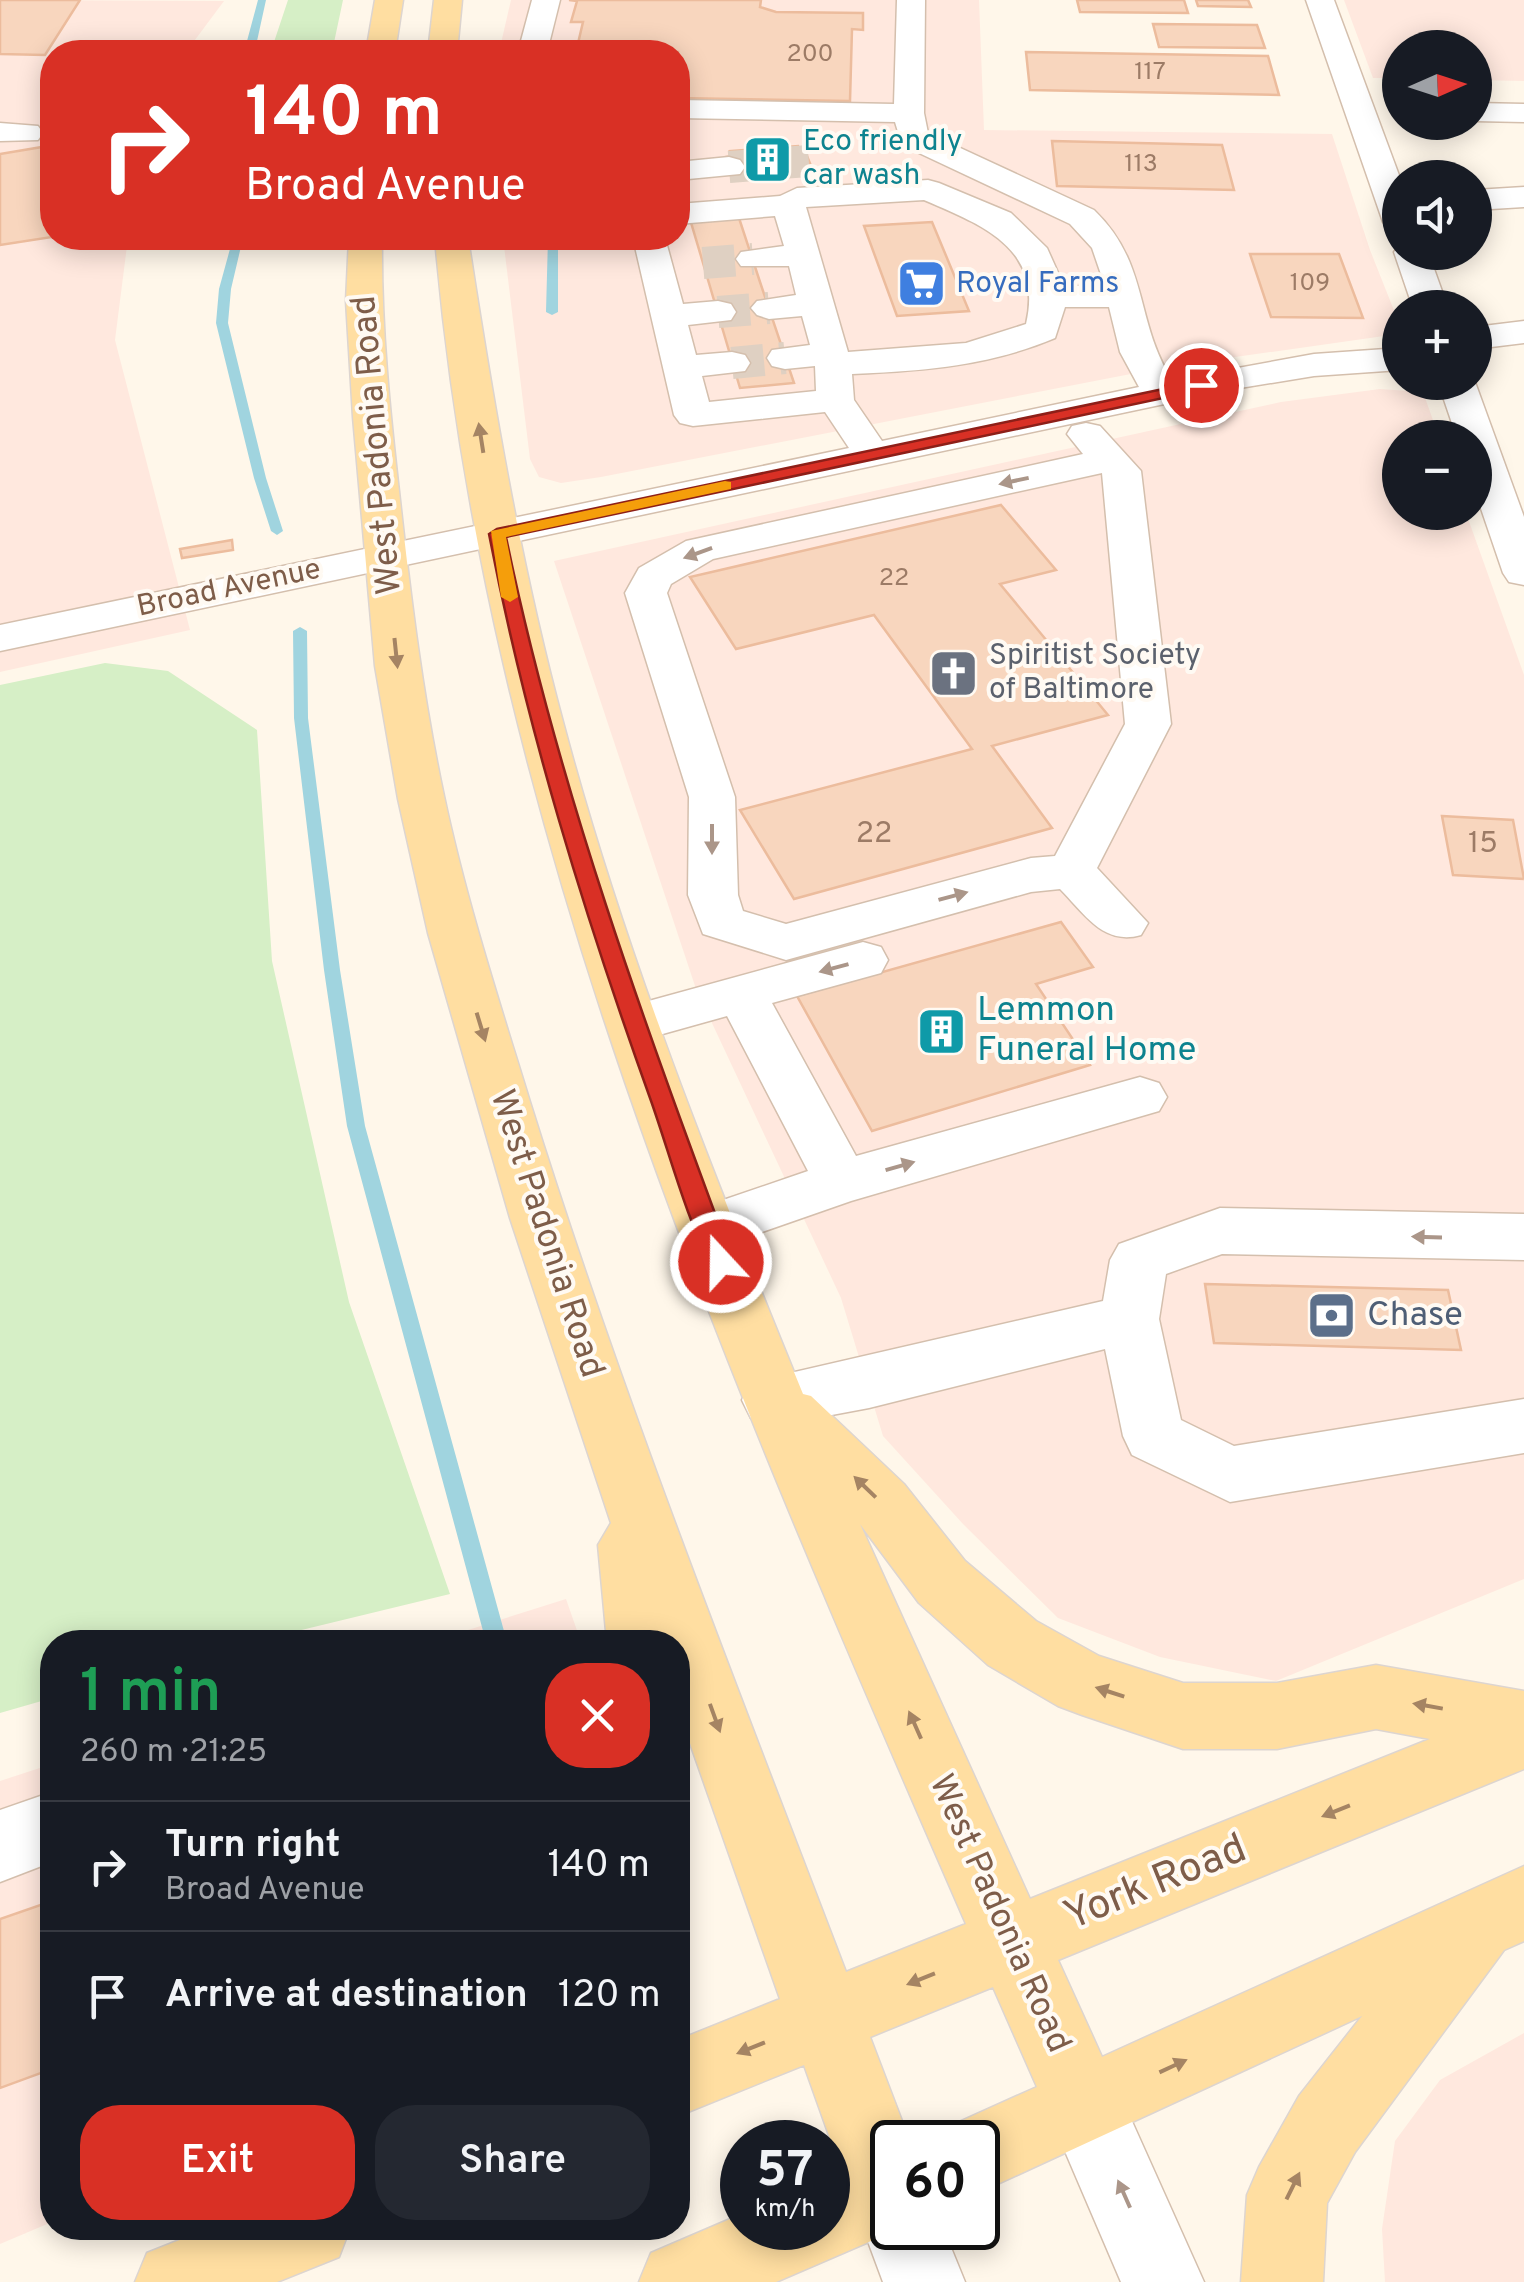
<!DOCTYPE html>
<html lang="en">
<head>
<meta charset="utf-8">
<style>
	body { margin:0; font-family:Overpass,sans-serif; background:#242831; color:#f1f3f6; height:100vh; display:flex; flex-direction:column; font-size:38px; white-space:nowrap }
	* { box-sizing:border-box; margin:0 }
	p { font-size:32px; color:#9ea1a6 }
	.icon { flex:none; width:55px; height:55px; fill:none; stroke:currentColor; stroke-width:2; stroke-linecap:round; stroke-linejoin:round }
	.map { position:relative; flex:1; overflow:hidden }
	.details { position:absolute; left:40px; top:1630px; width:650px; height:610px; display:flex; flex-direction:column; background:#171b24; border-radius:40px; box-shadow:0 5px 25px #0003 }
	.details>* { flex:none }
	.top-card { position:absolute; left:40px; top:40px; width:650px; height:210px; border-radius:40px; box-shadow:0 5px 25px #0003; background:#d93025; color:#fff; overflow:hidden }
	.needle { width:65px; rotate:87deg }
	.tools { position:absolute; left:1382px; top:30px; display:grid; gap:20px }
	.tools a { display:grid; place-items:center; width:110px; height:110px; border-radius:50%; background:#171b24; box-shadow:0 5px 25px #0003; font-size:50px }
	.speed { position:absolute; left:720px; top:2120px; display:flex; gap:20px; font-size:50px; font-weight:700; text-align:center }
	.speed>* { display:grid; place-content:center; width:130px; height:130px; border-radius:50%; background:#171b24; box-shadow:0 5px 25px #0003; line-height:1 }
	.speed small { font-size:25px; font-weight:400 }
	.speed .limit { border:5px solid #111; border-radius:15px; background:#fff; color:#111 }
	.pin { position:absolute; display:grid; place-items:center; width:85px; height:85px; color:#fff; margin:-42px; border:5px solid #fff; border-radius:50%; box-shadow:0 2px 10px #0007 }
	.me { position:absolute; width:110px; margin:-55px; rotate:339deg; stroke-linejoin:round; filter:drop-shadow(0 0 8px #0008) }
	.turn { display:flex; align-items:center; gap:35px; height:210px; padding:0 40px; font-size:45px }
	.turn .icon { width:130px; height:130px; stroke-width:2.5 }
	.turn b { display:block; font-size:70px; line-height:85px }
	.round { display:grid; place-items:center; flex:none; width:105px; height:105px; border-radius:40px; background:#242831 }
	.summary { display:flex; align-items:center; justify-content:space-between; height:170px; padding:0 40px }
	h1 { font-size:60px; font-weight:600; line-height:75px; color:#1e9e55 }
	.action { display:flex; gap:20px; margin-top:auto; padding:20px 40px }
	.action a { flex:1; height:115px; border-radius:40px; background:#d93025; color:#fff; font-size:40px; font-weight:600; line-height:115px; text-align:center }
	.action a+a { background:#242831; color:#f1f3f6 }
	ul { padding:0; list-style:none }
	li { display:flex; align-items:center; gap:30px; height:130px; padding:0 40px; border-top:2px solid #363941 }
	li div { flex:1 }
	li b { display:block; font-size:38px }
	li em { font-style:normal }
	.map>svg:first-child { display:block }
</style>
</head>
<body>
<div class="map">
<svg width="1524" height="2282" viewBox="0 0 1524 2282">
	<rect width="100%" height="100%" fill="#fff7ea"/>
	<path fill="#ffe8de" d="M 0,0 L 224,1 L 186,52 L 52,52 L 52,238 L 128,238 L 115,340 L 190,630 L 0,672 Z
		M 511,0 L 979,0 L 984,130 L 1332,134 L 1370,250 L 1399,323 L 1391,335 L 1172,366 L 601,477 L 561,483 L 539,477 L 530,459 L 503,238 L 678,238 L 678,52 L 499,52 Z
		M 1344,0 L 1524,0 L 1524,81 L 1475,80 L 1475,48 L 1400,48 L 1400,78 L 1373,78 Z
		M 1380,389 L 1423,392 L 1439,437 L 1400,438 L 1400,512 L 1466,513 L 1524,675 L 1524,1579 L 1276,1681 L 1160,1657 L 1058,1618 L 963,1524 L 883,1436 L 841,1298 L 696,989 L 554,561 L 1281,402 Z
		M 566,1599 L 581,1642 L 430,1642 Z
		M 52,1764 L 52,2222 L 0,2244 L 0,1781 Z
		M 1524,2033 L 1524,2282 L 1385,2282 L 1382,2229 L 1395,2141 L 1440,2080 Z"/>
	<path fill="#d6efc6" d="M 288,0 L 343,0 L 332,52 L 282,52 L 273,45 Z
		M 105,663 L 168,671 L 257,730 L 272,961 L 349,1302 L 450,1594 L 252,1642 L 52,1642 L 52,1698 L 0,1713 L 0,685 Z"/>
	<g fill="none" stroke-linecap="round" stroke-linejoin="round">
		<path fill="#a0d4df" fill-rule="evenodd" d="M 258,0 L 266,0 L 257,41 L 252,44 L 247,41 Z
			M 233,238 L 243,238 L 231,289 L 228,323 L 266,478 L 283,531 L 277,535 L 271,531 L 254,478 L 216,323 L 219,289 Z
			M 548,238 L 558,238 L 558,312 L 552,315 L 546,312 Z
			M 300,627 L 307,631 L 308,718 L 340,970 L 365,1126 L 507,1642 L 486,1642 L 347,1126 L 324,970 L 294,718 L 293,631 Z"/>
	</g>
	<path fill="#f8d6be" stroke="#ecbc9d" stroke-width="2.5" d="M 0,0 L 80,0 L 45,55 L 0,54 Z
		M 569,0 L 761,0 L 760,7 L 776,12 L 863,13 L 863,30 L 852,29 L 850,101 L 678,98 L 678,52 L 576,52 L 583,22 L 571,22 L 577,1 Z
		M 1077,0 L 1184,0 L 1188,13 L 1080,12 Z
		M 1196,0 L 1248,0 L 1251,7 L 1198,6 Z
		M 1153,24 L 1257,25 L 1265,48 L 1159,47 Z
		M 1026,52 L 1268,56 L 1279,95 L 1030,90 Z
		M 1052,141 L 1222,145 L 1234,190 L 1057,186 Z
		M 798,146 L 800,152 L 805,151 L 811,166 L 730,172 L 726,157 L 732,156 L 730,151 Z
		M 42,147 L 52,182 L 52,237 L 0,245 L 0,154 Z
		M 738,215 L 760,282 L 794,383 L 740,388 L 690,219 Z
		M 932,222 L 969,311 L 897,316 L 864,226 Z
		M 1250,254 L 1339,254 L 1363,318 L 1271,317 Z
		M 1001,505 L 1056,570 L 1000,584 L 1108,715 L 992,746 L 1052,828 L 794,899 L 740,810 L 972,749 L 874,615 L 736,649 L 690,577 Z
		M 232,540 L 233,550 L 182,558 L 180,549 Z
		M 1442,816 L 1513,820 L 1524,879 L 1453,875 Z
		M 1061,922 L 1093,967 L 1036,984 L 1090,1065 L 872,1131 L 797,996 Z
		M 1205,1284 L 1448,1290 L 1461,1350 L 1214,1343 Z
		M 52,1901 L 52,2069 L 0,2088 L 0,1919 Z"/>
	<g fill="none" stroke-linecap="round" stroke-linejoin="round">
		<path stroke="#dfd0c2" stroke-width="32" stroke-dasharray="32 16" stroke-linecap="butt" d="M 729,167 L 809,161
			M 703,263 L 753,259
			M 718,312 L 769,308
			M 732,363 L 785,358"/>
		<defs>
			<path id="minor" d="M 532,0 L 560,0 L 547,52 L 518,52 Z
				M 897,0 L 925,0 L 924,113 L 928,133 L 1094,210 C 1150,264 1134,320 1172,380 L 1314,354 L 1400,348 L 1400,370 L 1314,376 L 1240,388 L 0,651 L 0,625 L 849,448 L 825,412 L 693,426 L 680,423 L 674,415 L 633,238 L 665,238 L 683,304 L 718,301 L 731,304 L 736,312 L 731,320 L 688,325 L 696,355 L 732,352 L 745,355 L 750,363 L 745,371 L 702,376 L 709,402 L 816,391 L 815,366 L 785,369 L 772,366 L 767,358 L 772,350 L 810,345 L 802,316 L 769,319 L 757,315 L 751,308 L 757,301 L 796,295 L 789,266 L 741,266 L 736,259 L 741,252 L 784,246 L 775,216 L 678,224 L 678,204 L 780,196 L 797,188 L 928,180 L 939,183 L 1011,213 L 1047,248 L 1064,286 L 1105,286 L 1092,248 L 1070,224 L 902,145 L 895,122 L 678,118 L 678,100 L 894,104 ZM 924,200 C 982,225 1044,248 1026,324 L 966,343 L 848,352 L 806,207 ZM 1065,307 L 1109,307 L 1120,352 L 1139,387 L 882,441 L 854,400 L 852,374 C 923,371 989,366 1055,338 Z
				M 1306,0 L 1334,0 L 1400,178 L 1400,232 L 1388,229 L 1383,222 Z
				M 1475,103 L 1524,104 L 1524,122 L 1475,121 Z
				M 0,123 L 38,126 L 43,133 L 38,140 L 0,141 Z
				M 729,157 L 740,160 L 745,167 L 740,174 L 678,180 L 678,162 Z
				M 1524,187 L 1524,207 L 1475,210 L 1475,190 Z
				M 1400,245 L 1400,252 L 1428,252 L 1448,308 L 1413,308 L 1394,252 Z
				M 1524,321 L 1524,343 L 1475,349 L 1475,327 Z
				M 1438,382 L 1475,382 L 1524,517 L 1524,585 L 1509,582 L 1503,573 L 1475,491 L 1475,438 L 1457,438 Z
				M 1086,423 L 1100,426 L 1141,471 L 1171,724 L 1097,868 L 1148,923 L 1141,935 C 1103,946 1084,913 1060,889 L 1031,892 L 786,960 L 703,934 L 688,895 L 689,797 L 625,593 L 639,568 L 686,541 L 1083,454 L 1067,434 L 1072,426 ZM 1102,473 L 1125,724 L 1055,856 L 1031,858 L 786,924 L 743,911 L 738,895 L 735,797 L 667,593 L 671,584 L 713,559 Z
				M 863,942 L 881,947 L 888,960 L 881,973 L 772,1003 L 856,1156 L 1140,1077 L 1159,1083 L 1167,1097 L 1159,1111 L 851,1201 L 708,1251 L 688,1244 L 679,1228 L 688,1212 L 808,1171 L 727,1016 L 634,1042 L 616,1036 L 608,1023 L 616,1010 Z
				M 1220,1208 L 1524,1214 L 1524,1260 L 1222,1254 L 1166,1274 L 1159,1319 L 1181,1420 L 1234,1446 L 1524,1399 L 1524,1453 L 1230,1502 L 1132,1455 L 1123,1436 L 1105,1349 L 869,1408 L 773,1426 L 751,1418 L 742,1400 L 751,1382 L 1103,1301 L 1110,1260 L 1119,1244 Z
				M 52,1792 L 52,1862 L 0,1882 L 0,1810 Z
				M 1085,2068 L 1113,2079 L 1204,2282 L 1121,2282 L 1046,2107 L 1057,2079 Z
				M 892,2192 L 892,2228 L 943,2228 L 965,2282 L 883,2282 L 863,2228 L 874,2199 Z"/>
			<path id="major" d="M 375,0 L 403,0 L 395,52 L 366,52 Z
				M 434,0 L 462,0 L 457,52 L 428,52 Z
				M 349,238 L 382,238 C 381,326 390,413 400,500 C 411,600 423,698 444,796 C 466,900 499,1001 530,1102 C 622,1397 736,1684 846,1972 L 966,1924 C 732,1386 485,829 435,238 L 468,238 C 493,401 520,562 563,722 C 624,952 713,1174 803,1394 L 811,1396 L 904,1484 L 965,1561 L 1036,1621 L 1099,1656 L 1183,1683 L 1277,1683 L 1376,1665 L 1524,1691 L 1524,1769 L 1058,1960 L 1102,2057 L 1524,1866 L 1524,1941 L 1504,1950 L 1355,2152 L 1327,2203 L 1323,2282 L 1241,2282 L 1247,2195 L 1259,2167 L 1299,2096 L 1362,2016 L 978,2193 L 978,2142 L 943,2142 L 950,2126 L 1037,2087 L 993,1987 L 870,2037 L 910,2142 L 892,2142 L 892,2228 L 901,2228 L 776,2282 L 639,2282 L 651,2253 L 742,2214 L 742,2228 L 828,2228 L 828,2178 L 842,2172 L 804,2065 L 678,2116 L 678,2040 L 780,1999 L 678,1709 L 678,1642 L 607,1642 L 598,1545 L 611,1523 L 510,1218 L 428,933 L 398,799 L 375,666 L 353,417 L 346,301 ZM 860,1524 L 919,1603 L 988,1665 L 1058,1706 L 1082,1715 L 1183,1749 L 1277,1749 L 1376,1729 L 1430,1739 L 1030,1899 Z
				M 210,2228 L 350,2228 L 339,2257 L 277,2282 L 135,2282 L 147,2253 Z"/>
		</defs>
		<use href="#minor" stroke="#d4bfad" stroke-width="3"/>
		<use href="#major" stroke="#ddd5d0" stroke-width="3"/>
		<use href="#minor" fill="#fff" fill-rule="evenodd"/>
		<use href="#major" fill="#ffdea1" fill-rule="evenodd"/>
	</g>
	<defs><path id="oneway-solid" d="M-6-.8H1V-3.2L6.5 0L1 3.2V.8H-6Z" transform="scale(2.5)"/></defs>
	<g fill="#a58463">
		<use href="#oneway-solid" transform="translate(481 438) rotate(-99)"/>
		<use href="#oneway-solid" transform="translate(396 653) rotate(84)"/>
		<use href="#oneway-solid" transform="translate(481 1027) rotate(73)"/>
		<use href="#oneway-solid" transform="translate(865 1487) rotate(-136)"/>
		<use href="#oneway-solid" transform="translate(1110 1692) rotate(-162)"/>
		<use href="#oneway-solid" transform="translate(1428 1706) rotate(-170)"/>
		<use href="#oneway-solid" transform="translate(715 1718) rotate(70)"/>
		<use href="#oneway-solid" transform="translate(915 1725) rotate(-114)"/>
		<use href="#oneway-solid" transform="translate(1336 1811) rotate(158)"/>
		<use href="#oneway-solid" transform="translate(921 1979) rotate(158)"/>
		<use href="#oneway-solid" transform="translate(751 2048) rotate(158)"/>
		<use href="#oneway-solid" transform="translate(1173 2066) rotate(-25)"/>
		<use href="#oneway-solid" transform="translate(1293 2186) rotate(-64)"/>
	</g>
	<g fill="#ab9689">
		<use href="#oneway-solid" transform="translate(1014 481) rotate(168)"/>
		<use href="#oneway-solid" transform="translate(698 553) rotate(160)"/>
		<use href="#oneway-solid" transform="translate(712 839) rotate(90)"/>
		<use href="#oneway-solid" transform="translate(953 896) rotate(-15)"/>
		<use href="#oneway-solid" transform="translate(834 968) rotate(165)"/>
		<use href="#oneway-solid" transform="translate(900 1166) rotate(-16)"/>
		<use href="#oneway-solid" transform="translate(1427 1237) rotate(-178)"/>
		<use href="#oneway-solid" transform="translate(1124 2194) rotate(-114)"/>
	</g>
	<path fill="#d93025" stroke="#8d1f18" stroke-width="2.5" d="M 1201,381 L 1208,385 L 1206,389 L 506,537 C 557,786 645,1025 733,1262 L 729,1269 L 713,1269 C 685,1216 670,1154 650,1098 C 584,914 526,726 489,534 L 497,529 Z"/>
	<path fill="#f59e0b" d="M 725,481 L 731,482 L 731,489 L 506,537 L 518,597 L 510,602 L 501,597 L 491,531 Z"/>
	<defs>
		<symbol id="building-square" viewBox="-11 -11 22 22"><rect x="-9" y="-9" width="18" height="18" rx="4" fill="#0f9aa8" stroke="#fffaf3"/><path d="M-4-6H4V6H1V3H-1V6H-4ZM-2.5-4.3h1.7v1.8h-1.7ZM.8-4.3h1.7v1.8H.8ZM-2.5-1h1.7V.8h-1.7ZM.8-1h1.7V.8H.8Z" fill="#fff"/></symbol>
		<symbol id="supermarket-square" viewBox="-11 -11 22 22"><rect x="-9" y="-9" width="18" height="18" rx="4" fill="#3f7fe0" stroke="#fffaf3"/><path d="M-6-5.5h2.5l.6 2H6L4.5 2H-2.5L-4.4-4H-6ZM-1.5 3.2a1.3 1.3 0 1 0 .1 0ZM3 3.2a1.3 1.3 0 1 0 .1 0Z" fill="#fff"/></symbol>
		<symbol id="church-square" viewBox="-11 -11 22 22"><rect x="-9" y="-9" width="18" height="18" rx="4" fill="#6b7280" stroke="#fffaf3"/><path d="M-1.2-6h2.4v3.5h3.3v2.4h-3.3V6h-2.4V-.1h-3.3v-2.4h3.3Z" fill="#fff"/></symbol>
		<symbol id="bank-square" viewBox="-11 -11 22 22"><rect x="-9" y="-9" width="18" height="18" rx="4" fill="#5c6f8a" stroke="#fffaf3"/><path d="M-6-4H6V4H-6ZM0-2.3a2.3 2.3 0 1 0 0 4.6a2.3 2.3 0 1 0 0-4.6Z" fill="#fff"/></symbol>
	</defs>
	<g fill-rule="evenodd">
		<use href="#building-square" x="740" y="132" width="55" height="55"/>
		<use href="#supermarket-square" x="894" y="256" width="55" height="55"/>
		<use href="#church-square" x="926" y="646" width="55" height="55"/>
		<use href="#building-square" x="914" y="1004" width="55" height="55"/>
		<use href="#bank-square" x="1304" y="1288" width="55" height="55"/>
	</g>
	<g text-anchor="middle" dominant-baseline="central" stroke-width="8" stroke-linejoin="round" paint-order="stroke">
		<g font-size="25" fill="#9c7b66">
			<text x="810" y="55">200</text>
			<text x="1150" y="73">117</text>
			<text x="1141" y="165">113</text>
			<text x="1310" y="284">109</text>
			<text x="894" y="579">22</text>
		</g>
		<g font-size="30" fill="#0d838f" stroke="#fffaf3" text-anchor="start">
			<text x="803" y="142">Eco friendly<tspan x="803" dy="34">car wash</tspan></text>
		</g>
		<g font-size="30" fill="#366cbe" stroke="#fffaf3" text-anchor="start">
			<text x="956" y="284">Royal Farms</text>
		</g>
		<g font-size="30" fill="#7e5d49" stroke="#fffaf3">
			<text transform="translate(229 589) rotate(-12)">Broad Avenue</text>
		</g>
		<g font-size="30" fill="#5b616d" stroke="#fffaf3" text-anchor="start">
			<text x="989" y="656">Spiritist Society<tspan x="989" dy="34">of Baltimore</tspan></text>
		</g>
		<g font-size="30" fill="#9c7b66">
			<text x="874" y="834">22</text>
			<text x="1483" y="844">15</text>
		</g>
		<g font-size="35" fill="#7e5d49" stroke="#fffaf3">
			<text transform="translate(378 445) rotate(-95)">West Padonia Road</text>
			<text transform="translate(546 1234) rotate(72)">West Padonia Road</text>
			<text transform="translate(999 1914) rotate(66)">West Padonia Road</text>
		</g>
		<g font-size="35" fill="#0d838f" stroke="#fffaf3" text-anchor="start">
			<text x="977" y="1011">Lemmon<tspan x="977" dy="40">Funeral Home</tspan></text>
		</g>
		<g font-size="35" fill="#4e5e75" stroke="#fffaf3" text-anchor="start">
			<text x="1367" y="1316">Chase</text>
		</g>
		<g font-size="42" fill="#7e5d49" stroke="#fffaf3">
			<text transform="translate(1156 1884) rotate(-22)">York Road</text>
		</g>
	</g>
</svg>
<div class="tools">
<a><svg class="needle" viewBox="-14 -14 28 28"><path d="M0-13l5 13h-10z" fill="#e53935"/><path d="M0 13l5-13h-10z" fill="#9ea1a6"/></svg></a>
<a><svg class="icon" aria-label="sound" viewBox="0 0 24 24"><path d="M4 9h4l5-4v14l-5-4H4zM17 9q2 3 0 6"/></svg></a>
<a>+</a>
<a>−</a>
</div>
<div class="speed"><div>57<small>km/h</small></div><div class="limit">60</div></div>
<div class="pin" style="left:1201px;top:385px;background:#d93025"><svg class="icon" aria-label="arrive" viewBox="0 0 24 24"><path d="M6 21V4h12l-3 4 3 4H6"/></svg></div>
<svg class="me" style="left:721px;top:1262px" viewBox="-20 -20 40 40"><circle r="17" fill="#d93025" stroke="#fff" stroke-width="3"/><path d="M0-11L8 9 0 5-8 9z" fill="#fff"/></svg>
<div class="top-card">
<div class="turn"><svg class="icon" aria-label="right" viewBox="0 0 24 24"><path d="M7 20v-9h11M14 6l5 5-5 5"/></svg><div><b>140 m</b>Broad Avenue</div></div>
</div>
<section class="details">
<div class="summary"><div><h1>1 min</h1><p>260 m · 21:25</p></div><a class="round" style="background:#d93025;color:#fff"><svg class="icon" aria-label="close" viewBox="0 0 24 24"><path d="M6 6l12 12M18 6L6 18"/></svg></a></div>
<ul>
<li><svg class="icon" aria-label="right" viewBox="0 0 24 24"><path d="M7 20v-9h11M14 6l5 5-5 5"/></svg><div><b>Turn right</b><p>Broad Avenue</p></div><em>140 m</em></li>
<li><svg class="icon" aria-label="arrive" viewBox="0 0 24 24"><path d="M6 21V4h12l-3 4 3 4H6"/></svg><div><b>Arrive at destination</b></div><em>120 m</em></li>
</ul>
<div class="action"><a>Exit</a><a>Share</a></div>
</section>
</div>
</body>
</html>
